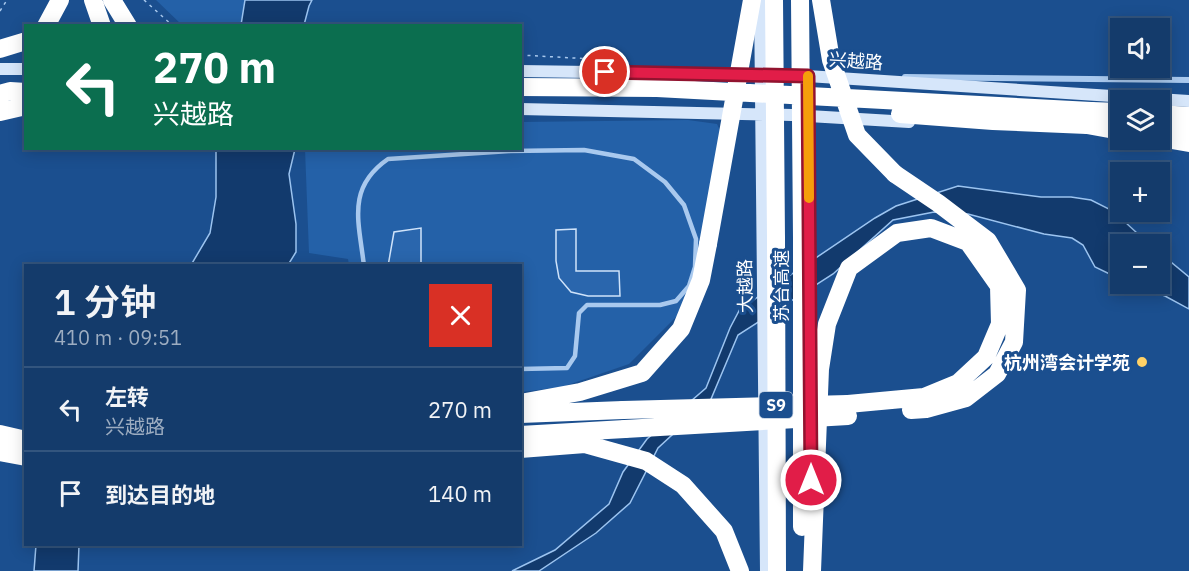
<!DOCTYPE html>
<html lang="zh">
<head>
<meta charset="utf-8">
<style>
	body { margin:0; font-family:"IBM Plex Sans","Noto Sans SC",sans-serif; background:#214673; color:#f1f3f6; height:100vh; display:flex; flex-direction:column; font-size:22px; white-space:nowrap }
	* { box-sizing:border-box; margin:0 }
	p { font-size:20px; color:#9dadc1 }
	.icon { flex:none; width:33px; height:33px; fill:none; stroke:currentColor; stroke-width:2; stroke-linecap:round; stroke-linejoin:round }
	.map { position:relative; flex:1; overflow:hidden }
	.side { position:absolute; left:24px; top:264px; width:498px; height:282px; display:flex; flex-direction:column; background:#143b6b; border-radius:0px; box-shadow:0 3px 15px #0003,0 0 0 2px #33557e }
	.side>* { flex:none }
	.guide { position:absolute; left:24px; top:24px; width:498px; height:126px; border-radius:0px; box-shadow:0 3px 15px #0003,0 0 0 2px #33557e; background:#0b6e4f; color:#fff; overflow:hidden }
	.controls { position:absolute; left:1110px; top:18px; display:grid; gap:12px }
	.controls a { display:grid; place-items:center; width:60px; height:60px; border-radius:0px; background:#143b6b; box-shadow:0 3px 15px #0003,0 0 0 2px #33557e; font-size:30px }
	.pin { position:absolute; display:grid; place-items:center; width:51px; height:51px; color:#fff; margin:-26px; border:3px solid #fff; border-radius:50%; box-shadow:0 2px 6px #0007 }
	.me { position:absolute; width:66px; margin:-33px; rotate:0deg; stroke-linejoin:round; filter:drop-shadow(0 0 4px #0008) }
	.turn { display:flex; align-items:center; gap:21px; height:126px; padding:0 30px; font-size:27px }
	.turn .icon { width:78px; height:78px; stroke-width:2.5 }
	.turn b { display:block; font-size:42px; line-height:51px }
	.round { display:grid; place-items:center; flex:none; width:63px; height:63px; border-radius:0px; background:#214673 }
	.summary { display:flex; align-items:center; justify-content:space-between; height:102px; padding:0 30px }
	h1 { font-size:36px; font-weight:600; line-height:45px }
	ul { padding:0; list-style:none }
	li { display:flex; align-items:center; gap:18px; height:84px; padding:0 30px; border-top:2px solid #33557e }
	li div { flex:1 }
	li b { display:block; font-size:22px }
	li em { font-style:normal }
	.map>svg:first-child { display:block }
</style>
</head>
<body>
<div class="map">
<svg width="1189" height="571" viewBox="0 0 1189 571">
	<rect width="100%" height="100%" fill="#1b4f8f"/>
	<path fill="#2461a8" d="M 156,0 L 245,0 L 241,25 L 182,25 Z
		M 688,120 L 717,124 L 721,133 L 694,282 L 680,313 L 629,364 L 562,387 L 521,392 L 520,266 L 349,265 L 348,259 L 309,253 L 305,149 L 520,148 L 521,122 Z"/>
	<path fill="#123a6d" stroke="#9cc4f0" stroke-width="1.5" d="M 245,0 L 312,0 L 309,6 L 304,25 L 241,25 Z
		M 216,149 L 295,149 L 289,174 L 296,224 L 296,252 L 288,265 L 191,265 L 210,233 L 216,197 Z
		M 958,186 L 1041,197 L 1071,197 L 1091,200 L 1113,211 L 1149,244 L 1120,244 L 1120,279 L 1095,267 L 1083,245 L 1072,238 L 1044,234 L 968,214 L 934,212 L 893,220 L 833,274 L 738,335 L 711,399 L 658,448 L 630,503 L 596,533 L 539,571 L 512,571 L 555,550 L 609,504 L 623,472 L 647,439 L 706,388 L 730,328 L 740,309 L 875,218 L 896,206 Z
		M 1160,253 L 1189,277 L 1189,309 L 1165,296 L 1132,284 L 1160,284 Z
		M 36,545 L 79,545 L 78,571 L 34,571 Z"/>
	<path fill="#2a66ad" stroke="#cfe3fa" stroke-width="1.5" d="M 421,228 L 421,266 L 388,266 L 394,232 Z
		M 576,229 L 576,271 L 619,271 L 620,296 L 588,296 L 571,292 L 559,278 L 556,261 L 556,230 Z"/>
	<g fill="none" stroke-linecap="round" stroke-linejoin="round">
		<path stroke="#a9c9ee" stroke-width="1.5" stroke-dasharray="3 4.5" stroke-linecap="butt" d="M 144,0 L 173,26
			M 0,11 L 7,0
			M 520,55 L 609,60"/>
		<path stroke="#a9c9ee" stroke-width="4.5" d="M 364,266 C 359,222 346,188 388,159 L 510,151 L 584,150 L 634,159 L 665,182 L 684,205 L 696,239 L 695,267 L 689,286 L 676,301 L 660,305 L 587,305 L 579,313 L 575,356 L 567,368 L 520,369"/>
		<path stroke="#a9c9ee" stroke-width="6" d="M 905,77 L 1189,80"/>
		<path stroke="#d6e6fa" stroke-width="12" d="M 760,0 L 766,571
			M 0,69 L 26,69
			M 520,71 L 792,75 L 1189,101
			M 520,109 L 792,115 L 909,122"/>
		<path stroke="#fff" stroke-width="18" d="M 93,0 L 102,26
			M 112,0 L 128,26
			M 46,26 L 60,0
			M 0,49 L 26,41
			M 0,94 L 10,91 L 26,92
			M 1091,111 L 1120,112
			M 0,112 L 26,106
			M 1160,114 L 1189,116
			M 1087,125 L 1120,131
			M 1160,128 L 1189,129
			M 1160,138 L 1189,143
			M 895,174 L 938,203 L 988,241 L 1017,290 L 1014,342 L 997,374 L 966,398 L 926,409 L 911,410
			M 776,238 L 777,571
			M 802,238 L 802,527
			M 520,403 L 580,392 L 642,373 L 681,329 L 701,280 L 708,244
			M 520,414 L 623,410
			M 0,434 L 26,440
			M 520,435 L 625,429
			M 520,449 L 585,444 L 646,461 L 683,485 L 724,531 L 740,571
			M 0,452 L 26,457
			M 812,571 L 820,369 L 827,324 L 849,268 L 897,233 L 931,228 L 968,242 L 999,286 L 1000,324 L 986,357 L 958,383 L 924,397 L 848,404"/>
		<path stroke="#fff" stroke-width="18" d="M 774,0 L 776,238
			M 800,0 L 802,238
			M 821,0 L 831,60 L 857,135 L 895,174
			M 520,87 L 657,88 L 1091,111
			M 900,114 L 993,121 L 1087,125
			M 708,244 L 752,0
			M 623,410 L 848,404
			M 625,429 L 848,416"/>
	</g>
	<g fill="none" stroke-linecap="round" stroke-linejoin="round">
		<defs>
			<path id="route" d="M 605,72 L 808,76 L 811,480"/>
		</defs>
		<use href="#route" stroke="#92132f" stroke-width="15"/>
		<use href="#route" stroke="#e11d48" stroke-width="10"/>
		<path stroke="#f59e0b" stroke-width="10" d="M 808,76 L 809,198"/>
	</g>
	<circle fill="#ffd166" stroke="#1b4f8f" stroke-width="2" cx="1142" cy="362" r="6"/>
	<g text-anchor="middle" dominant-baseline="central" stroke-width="6" stroke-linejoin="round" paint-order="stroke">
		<rect fill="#1b4f8f" stroke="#bbcadd" stroke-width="1.5" x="759.5" y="392" width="33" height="26" rx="4.5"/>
		<g font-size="16" font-weight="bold" fill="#fff">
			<text x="776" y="405">S9</text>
		</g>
		<g font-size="18" fill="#fff" stroke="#1b4f8f">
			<text transform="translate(856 61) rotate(4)">兴越路</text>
			<text transform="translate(745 286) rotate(-91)">大越路</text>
			<text transform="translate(781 286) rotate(-90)">苏台高速</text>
		</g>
		<g font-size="18" font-weight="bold" fill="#fff" stroke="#1b4f8f" text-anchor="end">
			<text x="1130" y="362">杭州湾会计学苑</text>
		</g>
	</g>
</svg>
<div class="controls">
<a><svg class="icon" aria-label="sound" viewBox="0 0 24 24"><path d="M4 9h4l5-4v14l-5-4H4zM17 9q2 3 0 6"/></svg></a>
<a><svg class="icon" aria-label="layers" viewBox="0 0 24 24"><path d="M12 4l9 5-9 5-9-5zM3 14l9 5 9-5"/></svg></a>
<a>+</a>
<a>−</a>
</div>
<div class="pin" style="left:605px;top:72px;background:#d93025"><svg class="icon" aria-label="arrive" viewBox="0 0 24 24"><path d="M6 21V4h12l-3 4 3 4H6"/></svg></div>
<svg class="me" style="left:811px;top:480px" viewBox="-20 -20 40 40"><circle r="17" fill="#e11d48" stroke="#fff" stroke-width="3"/><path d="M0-11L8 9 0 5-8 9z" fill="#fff"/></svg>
<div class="guide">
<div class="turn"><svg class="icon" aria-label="left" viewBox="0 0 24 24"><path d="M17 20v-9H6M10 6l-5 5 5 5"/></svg><div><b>270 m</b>兴越路</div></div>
</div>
<section class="side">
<div class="summary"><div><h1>1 分钟</h1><p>410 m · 09:51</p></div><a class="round" style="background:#d93025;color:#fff"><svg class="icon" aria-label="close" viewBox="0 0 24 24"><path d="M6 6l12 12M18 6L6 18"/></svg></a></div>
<ul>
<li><svg class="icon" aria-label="left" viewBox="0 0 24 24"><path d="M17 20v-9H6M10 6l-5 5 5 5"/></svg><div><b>左转</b><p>兴越路</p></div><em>270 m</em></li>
<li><svg class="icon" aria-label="arrive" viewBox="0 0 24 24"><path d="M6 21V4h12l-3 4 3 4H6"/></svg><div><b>到达目的地</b></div><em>140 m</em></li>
</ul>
</section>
</div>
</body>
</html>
